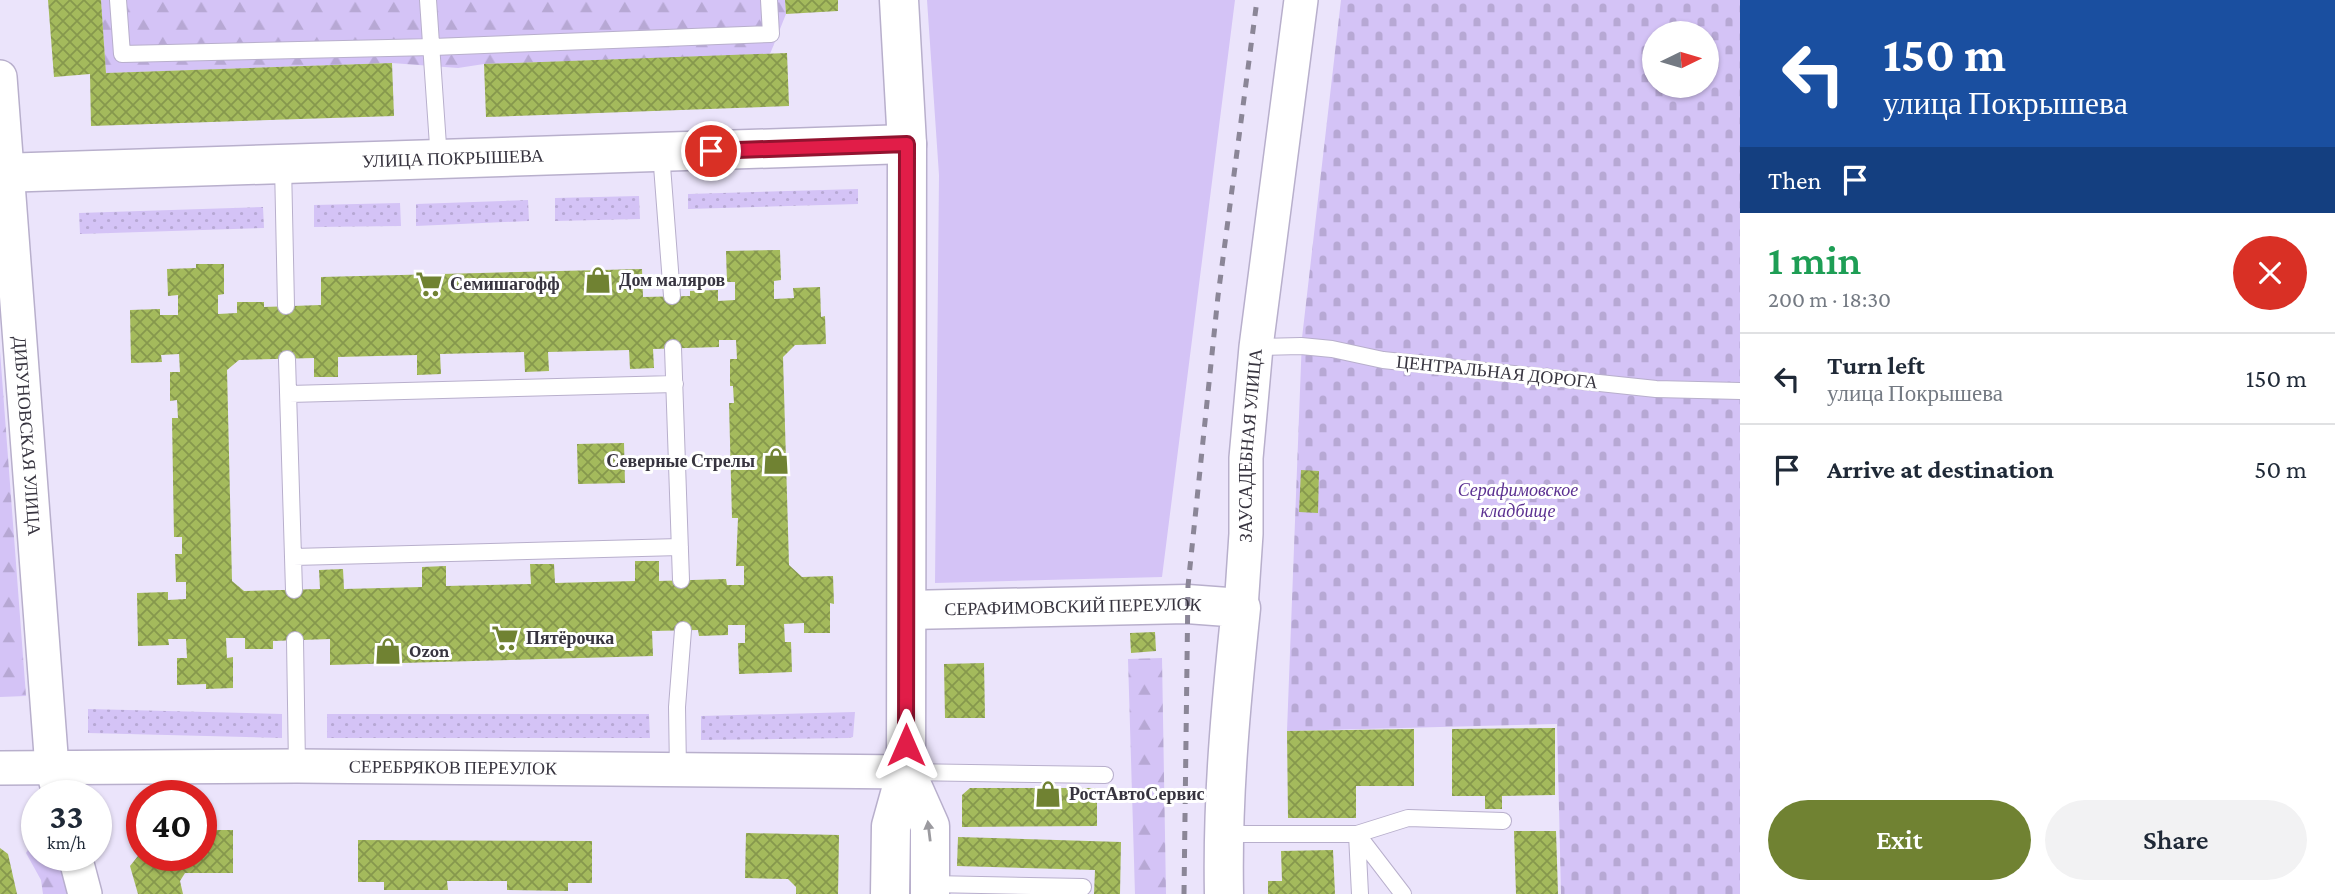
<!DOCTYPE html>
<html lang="en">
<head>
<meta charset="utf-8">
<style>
	body { margin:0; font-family:"Crimson Pro",serif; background:#f2f2f3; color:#1f2937; height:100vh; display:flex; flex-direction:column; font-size:26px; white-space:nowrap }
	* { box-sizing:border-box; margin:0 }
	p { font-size:23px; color:#747a83 }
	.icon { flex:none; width:38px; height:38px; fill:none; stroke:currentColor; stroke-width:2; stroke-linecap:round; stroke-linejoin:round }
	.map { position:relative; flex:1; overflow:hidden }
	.panel { display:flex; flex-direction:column; background:#fff; width:595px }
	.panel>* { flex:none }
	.hud { background:#1a4fa0; color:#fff; overflow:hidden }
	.needle { width:46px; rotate:85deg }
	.controls { position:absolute; left:1642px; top:21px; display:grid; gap:14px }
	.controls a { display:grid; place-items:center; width:77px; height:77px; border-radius:50%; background:#fff; box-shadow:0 2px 5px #0004; font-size:35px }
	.speed { position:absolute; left:21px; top:780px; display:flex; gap:14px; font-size:35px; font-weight:700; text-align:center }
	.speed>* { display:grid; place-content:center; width:91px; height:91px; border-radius:50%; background:#fff; box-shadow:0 2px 5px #0004; line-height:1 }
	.speed small { font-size:18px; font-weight:400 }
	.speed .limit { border:10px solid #d22; background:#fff; color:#111 }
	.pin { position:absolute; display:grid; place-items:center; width:60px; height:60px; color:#fff; margin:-30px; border:4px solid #fff; border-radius:50%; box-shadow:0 2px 7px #0007 }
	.me { position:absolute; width:77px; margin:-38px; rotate:0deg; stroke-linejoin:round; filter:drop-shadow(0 0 5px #0008) }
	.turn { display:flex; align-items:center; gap:24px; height:147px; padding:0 28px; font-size:32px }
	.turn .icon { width:91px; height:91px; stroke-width:2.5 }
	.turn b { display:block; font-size:49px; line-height:60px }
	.then { display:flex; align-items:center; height:66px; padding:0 28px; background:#0003; gap:14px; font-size:26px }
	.round { display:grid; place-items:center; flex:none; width:74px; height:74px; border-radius:37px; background:#f2f2f3 }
	.head { display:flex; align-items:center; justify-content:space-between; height:119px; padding:0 28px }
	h1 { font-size:42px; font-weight:600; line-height:52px; color:#1e9e55 }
	.button { display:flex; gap:14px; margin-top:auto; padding:14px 28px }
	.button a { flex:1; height:80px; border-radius:42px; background:#708232; color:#fff; font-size:28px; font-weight:600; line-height:80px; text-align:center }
	.button a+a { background:#f2f2f3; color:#1f2937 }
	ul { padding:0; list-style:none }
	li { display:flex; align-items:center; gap:21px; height:91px; padding:0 28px; border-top:2px solid #e0e1e3 }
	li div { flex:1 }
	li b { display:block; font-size:26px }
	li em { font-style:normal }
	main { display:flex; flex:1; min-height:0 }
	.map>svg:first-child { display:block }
</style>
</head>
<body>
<main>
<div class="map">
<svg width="1740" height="894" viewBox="0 0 1740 894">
	<defs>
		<pattern id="grass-dots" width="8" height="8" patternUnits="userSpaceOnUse" patternTransform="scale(1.75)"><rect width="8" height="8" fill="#d4c3f6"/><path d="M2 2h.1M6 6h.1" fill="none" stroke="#b7a8d4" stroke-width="1.8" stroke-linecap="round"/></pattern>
		<pattern id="forest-firs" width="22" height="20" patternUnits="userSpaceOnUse" patternTransform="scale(1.75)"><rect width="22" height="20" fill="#d4c3f6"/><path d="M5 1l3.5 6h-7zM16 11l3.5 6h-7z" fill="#b7a8d4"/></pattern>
		<pattern id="cemetery-stones" width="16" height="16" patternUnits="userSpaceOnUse" patternTransform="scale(1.75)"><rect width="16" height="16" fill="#d4c3f6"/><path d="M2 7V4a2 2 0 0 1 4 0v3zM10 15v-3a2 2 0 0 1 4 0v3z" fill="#b7a8d4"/></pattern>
		<pattern id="building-cross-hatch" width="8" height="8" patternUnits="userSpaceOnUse" patternTransform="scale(1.75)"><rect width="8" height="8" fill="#a4ba5c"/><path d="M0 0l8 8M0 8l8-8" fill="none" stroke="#86984d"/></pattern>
	</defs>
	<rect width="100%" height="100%" fill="#ebe4fb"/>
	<path fill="url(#grass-dots)" d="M 858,189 L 858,204 L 688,209 L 688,194 Z
		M 639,196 L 640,219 L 555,221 L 555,198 Z
		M 528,200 L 529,221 L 416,226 L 416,204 Z
		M 400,203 L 401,226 L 314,227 L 314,205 Z
		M 263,207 L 264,228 L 80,234 L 79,213 Z
		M 88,709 L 282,714 L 282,738 L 88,733 Z
		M 855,712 L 853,737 L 848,738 L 701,740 L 701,716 Z
		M 327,714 L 649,714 L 650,738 L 327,738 Z"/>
	<path fill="url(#forest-firs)" d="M 101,0 L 785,0 L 786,14 L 770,54 L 484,64 L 458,68 L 392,63 L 106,73 Z
		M 0,351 L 26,696 L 0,697 Z
		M 1162,658 L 1166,894 L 1135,894 L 1128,659 Z
		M 37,835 L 37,856 L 54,856 L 65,872 L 68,894 L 43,894 L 41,880 L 26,853 Z"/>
	<path fill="url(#cemetery-stones)" fill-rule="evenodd" d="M 1341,0 L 1740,0 L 1740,894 L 1561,894 L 1557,724 L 1287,731 L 1302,338 ZM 1654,33 L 1706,33 L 1706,86 L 1654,86 Z"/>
	<path fill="#d4c3f6" d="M 927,0 L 1235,0 L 1162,577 L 935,583 L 939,175 Z"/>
	<path fill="url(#building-cross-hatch)" fill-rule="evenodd" d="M 48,0 L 101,0 L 106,73 L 392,63 L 394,116 L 91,126 L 90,74 L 54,77 Z
		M 785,0 L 838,0 L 838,11 L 786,14 Z
		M 787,53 L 789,106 L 486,117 L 484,64 Z
		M 780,250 L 781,280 L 774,281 L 774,299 L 794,298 L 793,288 L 820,287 L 821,317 L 825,316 L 826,344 L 795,345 L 783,357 L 789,565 L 802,577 L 833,576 L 834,604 L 830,603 L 830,633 L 804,633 L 804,623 L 784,624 L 785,642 L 791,642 L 792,672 L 739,674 L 738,643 L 745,643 L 745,625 L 728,625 L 728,635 L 699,636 L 698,630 L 652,631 L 653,656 L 330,665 L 330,639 L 273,641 L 273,649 L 245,649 L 245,638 L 226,638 L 227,658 L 233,657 L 233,688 L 206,689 L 206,684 L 177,685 L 177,658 L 187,658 L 186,639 L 168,639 L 169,645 L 138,646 L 137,593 L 168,592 L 168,600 L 186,599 L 186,582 L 176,582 L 175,554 L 182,554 L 182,537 L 174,537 L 172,418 L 178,418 L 177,400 L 170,401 L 170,372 L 180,372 L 179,354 L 161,355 L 162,362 L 131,363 L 130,310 L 160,309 L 160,315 L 178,315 L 178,295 L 168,296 L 167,269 L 196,268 L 196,264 L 224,264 L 224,294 L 218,295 L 218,314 L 237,313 L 237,302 L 264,302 L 264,307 L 321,305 L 321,277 L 642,269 L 643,297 L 690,296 L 690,291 L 718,290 L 718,301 L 735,300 L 735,282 L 727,282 L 726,251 ZM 719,340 L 736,340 L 737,359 L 730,359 L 730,386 L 733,386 L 734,403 L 729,403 L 732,518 L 738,518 L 736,566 L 744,566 L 744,585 L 727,585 L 726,579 L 659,581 L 659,561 L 635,561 L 635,581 L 555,583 L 554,564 L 530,564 L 531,584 L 446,586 L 446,566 L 422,567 L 422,587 L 344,589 L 343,569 L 319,570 L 320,589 L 244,591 L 232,581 L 227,370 L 239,360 L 314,358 L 314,377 L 338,377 L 338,357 L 417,355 L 417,375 L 441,374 L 440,354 L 524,352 L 525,372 L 549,371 L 548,352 L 629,350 L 630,369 L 654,368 L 653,349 L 719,347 Z
		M 624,443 L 625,483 L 578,484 L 577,444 Z
		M 1301,470 L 1319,471 L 1318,513 L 1299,512 Z
		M 1155,632 L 1156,651 L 1131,653 L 1130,633 Z
		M 984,663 L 985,718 L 945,718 L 944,664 Z
		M 1555,728 L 1555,795 L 1502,796 L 1502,809 L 1485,809 L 1485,796 L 1452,796 L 1452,729 Z
		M 1414,729 L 1414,786 L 1356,786 L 1356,818 L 1288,818 L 1287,731 Z
		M 970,788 L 1097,788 L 1097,826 L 962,827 L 962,795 Z
		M 201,830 L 233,830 L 233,873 L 185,873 L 180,881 L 183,894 L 138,894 L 130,866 L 142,851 L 142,856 L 201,856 Z
		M 1514,831 L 1556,831 L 1558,894 L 1516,894 Z
		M 746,833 L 839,835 L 838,894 L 796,894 L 796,887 L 788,879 L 745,878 Z
		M 958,837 L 1121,842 L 1120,894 L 1094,894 L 1095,870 L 957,866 Z
		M 358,840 L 592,841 L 592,883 L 568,883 L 568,891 L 507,890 L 507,881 L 447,881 L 448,890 L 384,890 L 384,882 L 358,882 Z
		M 0,848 L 8,854 L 17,894 L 0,894 Z
		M 1333,850 L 1335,894 L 1268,894 L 1268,881 L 1282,881 L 1281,851 Z"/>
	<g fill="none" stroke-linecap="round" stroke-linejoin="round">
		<defs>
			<path id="service" d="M 118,0 L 122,54 L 433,47 L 771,34 L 769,0
				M 428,0 L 439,160
				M 661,153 L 672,296
				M 283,165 L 286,306
				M 1256,347 L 1301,346 L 1332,349 L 1383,360 L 1656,389 L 1740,391
				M 673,348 L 681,580
				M 287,359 L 294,590
				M 289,394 L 675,384
				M 293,557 L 680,547
				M 295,640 L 297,766
				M 678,770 L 677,707 L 683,630
				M 906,772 L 1105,775
				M 1223,834 L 1357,834 L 1360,894
				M 931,884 L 1083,887
				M 1403,894 L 1357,834 L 1408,818 L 1503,821"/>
			<g id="minor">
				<path id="s1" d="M 0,77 L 52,768 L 60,796"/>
				<path id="s2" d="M 1241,608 L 1246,534 L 1246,458 L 1256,347 L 1301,0"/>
				<path id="s3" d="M 0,768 L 297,766 L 906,772"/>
				<path d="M 75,856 L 85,894"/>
			</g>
			<g id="tertiary">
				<path id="s4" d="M 0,173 L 907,144"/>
				<path id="s5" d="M 907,610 L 1187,604 L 1241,608 C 1231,703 1222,798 1224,894"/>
				<path d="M 906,772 L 930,826 L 930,894"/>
				<path d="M 890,894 L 891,826 L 906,772 L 907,144 L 899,0"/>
			</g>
		</defs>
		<use href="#service" stroke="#b8afcc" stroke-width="18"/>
		<use href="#minor" stroke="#b8afcc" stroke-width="36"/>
		<use href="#tertiary" stroke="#b8afcc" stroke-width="41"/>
		<use href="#service" stroke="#fff" stroke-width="16"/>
		<use href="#minor" stroke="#fff" stroke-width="33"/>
		<use href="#tertiary" stroke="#fff" stroke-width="38"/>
		<path stroke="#8b8697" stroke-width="5" stroke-dasharray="9 9" stroke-linecap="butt" d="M 1184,894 L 1188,586 L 1218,296 L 1257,0"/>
	</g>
	<defs><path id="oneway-solid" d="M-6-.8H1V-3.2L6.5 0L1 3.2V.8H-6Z" transform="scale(1.75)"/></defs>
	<use fill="#9b9a9f" href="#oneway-solid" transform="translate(929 831) rotate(-97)"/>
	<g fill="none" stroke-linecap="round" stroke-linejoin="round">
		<defs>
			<path id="route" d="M 711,151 L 907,144 L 906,745"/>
		</defs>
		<use href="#route" stroke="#92132f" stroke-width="18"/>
		<use href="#route" stroke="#e11d48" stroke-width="12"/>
	</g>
	<defs>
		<symbol id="shop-bare" viewBox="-9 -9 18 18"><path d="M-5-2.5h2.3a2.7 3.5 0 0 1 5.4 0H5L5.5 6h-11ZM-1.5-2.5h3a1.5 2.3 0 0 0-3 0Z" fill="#708232" stroke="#fff" stroke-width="2.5" paint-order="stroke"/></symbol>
		<symbol id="supermarket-bare" viewBox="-9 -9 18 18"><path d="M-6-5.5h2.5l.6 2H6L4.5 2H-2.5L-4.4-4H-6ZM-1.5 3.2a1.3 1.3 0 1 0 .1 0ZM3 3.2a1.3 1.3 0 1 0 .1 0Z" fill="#708232" stroke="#fff" stroke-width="2.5" paint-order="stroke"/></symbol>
	</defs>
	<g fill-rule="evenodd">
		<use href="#shop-bare" x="579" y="261" width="38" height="38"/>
		<use href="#supermarket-bare" x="410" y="265" width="38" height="38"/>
		<use href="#shop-bare" x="757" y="442" width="38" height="38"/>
		<use href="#supermarket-bare" x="486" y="619" width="38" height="38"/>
		<use href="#shop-bare" x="369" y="632" width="38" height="38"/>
		<use href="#shop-bare" x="1029" y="775" width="38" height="38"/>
	</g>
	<g text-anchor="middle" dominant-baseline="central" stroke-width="6" stroke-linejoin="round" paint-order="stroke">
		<g font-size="18" fill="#37343f" stroke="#fff">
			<text stroke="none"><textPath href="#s4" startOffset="453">УЛИЦА ПОКРЫШЕВА</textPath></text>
			<text transform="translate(1497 372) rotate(6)">ЦЕНТРАЛЬНАЯ ДОРОГА</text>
			<text stroke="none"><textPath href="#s1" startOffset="360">ДИБУНОВСКАЯ УЛИЦА</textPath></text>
			<text stroke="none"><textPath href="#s2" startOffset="163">ЗАУСАДЕБНАЯ УЛИЦА</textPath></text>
			<text stroke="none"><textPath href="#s5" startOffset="166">СЕРАФИМОВСКИЙ ПЕРЕУЛОК</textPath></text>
			<text stroke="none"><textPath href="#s3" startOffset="453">СЕРЕБРЯКОВ ПЕРЕУЛОК</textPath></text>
		</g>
		<g font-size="18" font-weight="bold" fill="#37343f" stroke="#fff" text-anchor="start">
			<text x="619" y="280">Дом маляров</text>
			<text x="450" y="284">Семишагофф</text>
			<text x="755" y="461" text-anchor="end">Северные Стрелы</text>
			<text x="526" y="638">Пятёрочка</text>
			<text x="409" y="651">Ozon</text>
			<text x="1069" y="794">РостАвтоСервис</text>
		</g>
		<g font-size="18" font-style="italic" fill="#5b3091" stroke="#fff">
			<text x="1518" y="490">Серафимовское<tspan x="1518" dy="21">кладбище</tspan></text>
		</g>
	</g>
</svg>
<div class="controls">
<a><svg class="needle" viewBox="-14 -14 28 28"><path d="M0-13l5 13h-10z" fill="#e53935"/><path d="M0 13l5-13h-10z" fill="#747a83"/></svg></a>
</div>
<div class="speed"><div>33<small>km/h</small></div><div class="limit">40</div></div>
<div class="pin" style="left:711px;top:151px;background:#d93025"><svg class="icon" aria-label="arrive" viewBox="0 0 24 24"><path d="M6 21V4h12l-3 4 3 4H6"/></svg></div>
<svg class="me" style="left:906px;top:745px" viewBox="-20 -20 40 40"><path d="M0-17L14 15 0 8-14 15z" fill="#e11d48" stroke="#fff" stroke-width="4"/></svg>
</div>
<section class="panel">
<div class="hud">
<div class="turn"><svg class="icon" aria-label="left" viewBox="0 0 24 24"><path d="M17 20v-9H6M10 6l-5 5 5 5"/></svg><div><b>150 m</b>улица Покрышева</div></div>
<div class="then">Then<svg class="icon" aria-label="arrive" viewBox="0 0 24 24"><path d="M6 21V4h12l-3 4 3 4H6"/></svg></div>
</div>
<div class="head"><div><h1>1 min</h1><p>200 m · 18:30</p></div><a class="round" style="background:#d93025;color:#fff"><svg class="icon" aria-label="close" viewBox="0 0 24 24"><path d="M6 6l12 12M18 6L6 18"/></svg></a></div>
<ul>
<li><svg class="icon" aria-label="left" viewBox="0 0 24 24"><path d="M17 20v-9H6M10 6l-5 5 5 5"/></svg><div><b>Turn left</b><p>улица Покрышева</p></div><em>150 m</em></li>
<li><svg class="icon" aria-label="arrive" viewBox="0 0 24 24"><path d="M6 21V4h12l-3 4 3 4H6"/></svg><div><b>Arrive at destination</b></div><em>50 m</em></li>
</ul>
<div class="button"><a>Exit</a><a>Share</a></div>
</section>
</main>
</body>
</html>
